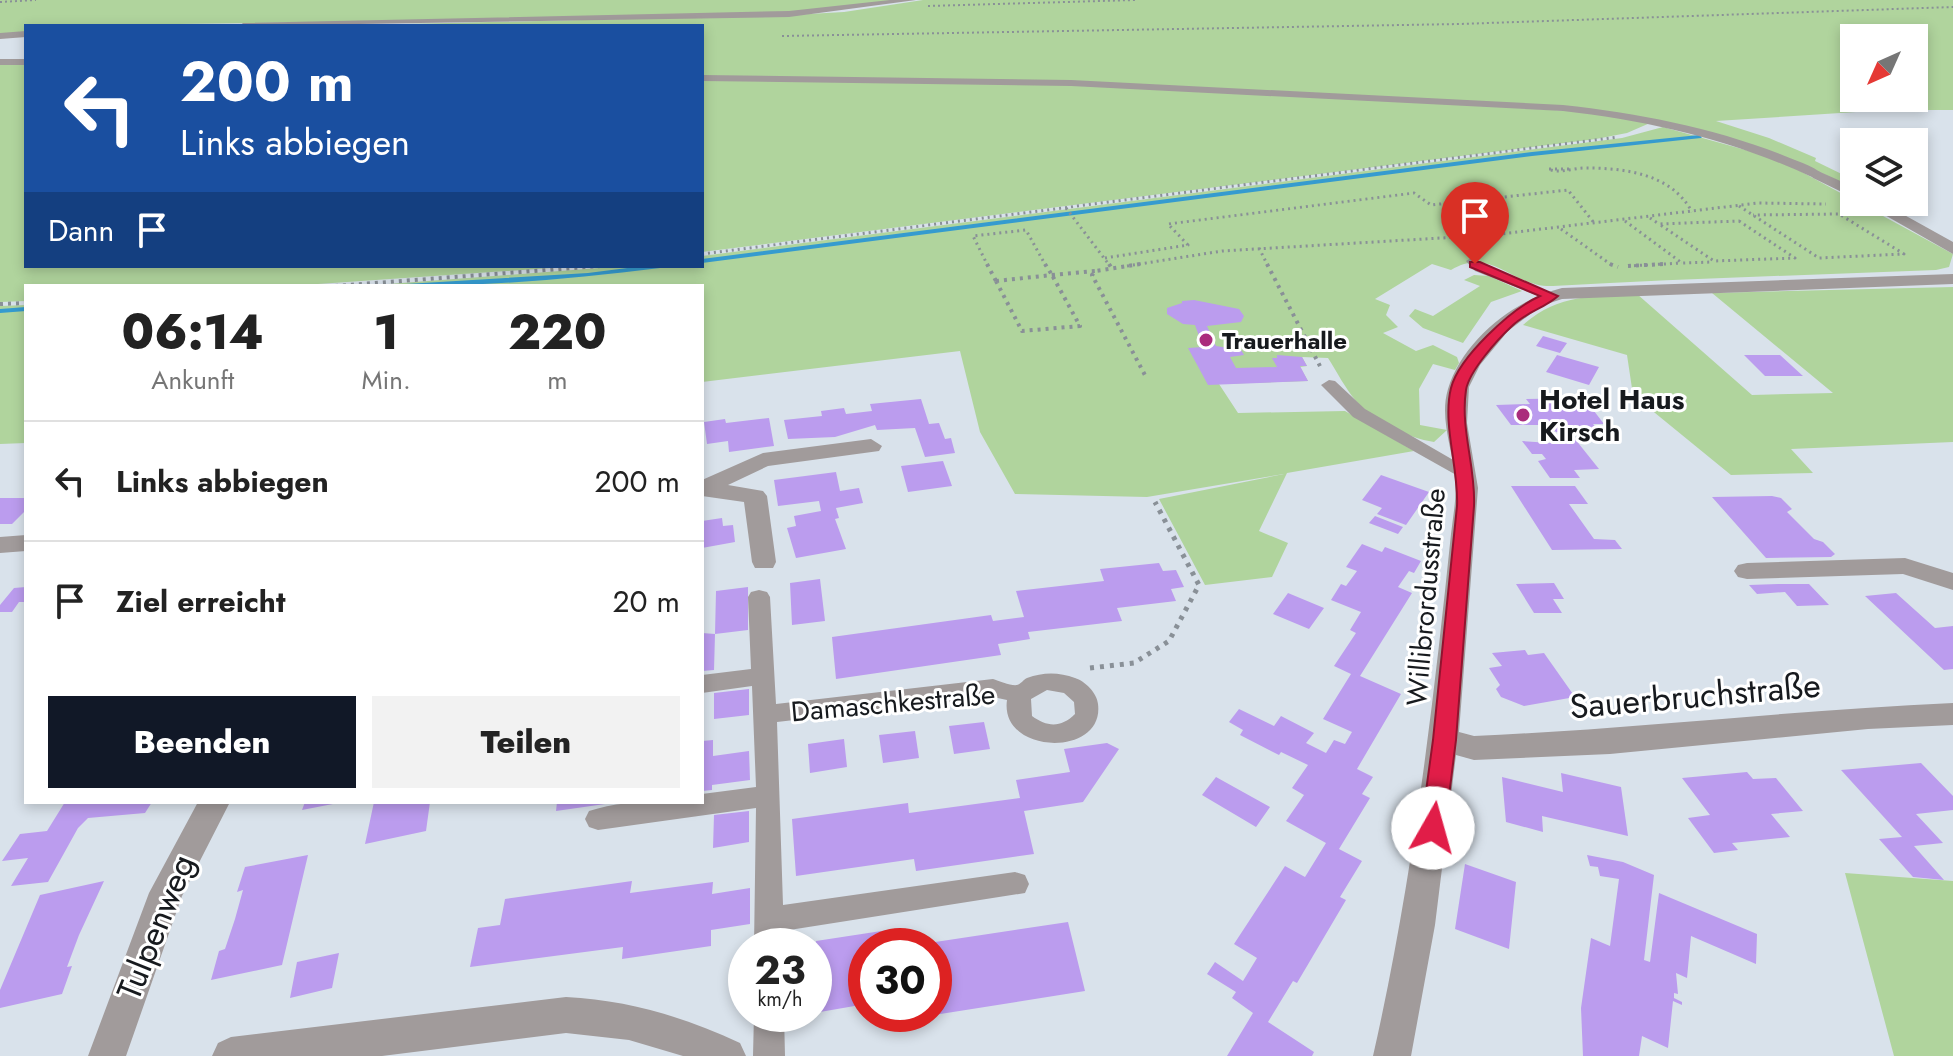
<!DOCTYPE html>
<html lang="de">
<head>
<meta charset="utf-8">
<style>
	body { margin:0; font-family:Jost,sans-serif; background:#f2f2f2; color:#222; height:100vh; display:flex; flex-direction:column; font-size:30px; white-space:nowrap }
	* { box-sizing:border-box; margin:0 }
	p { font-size:26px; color:#767676 }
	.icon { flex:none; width:44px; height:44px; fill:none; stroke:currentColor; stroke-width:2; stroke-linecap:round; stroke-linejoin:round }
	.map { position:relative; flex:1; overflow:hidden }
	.side { position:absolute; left:24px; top:284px; width:680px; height:520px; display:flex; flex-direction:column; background:#fff; border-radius:0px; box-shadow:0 4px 12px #0003 }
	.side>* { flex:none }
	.banner { position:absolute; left:24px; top:24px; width:680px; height:244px; border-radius:0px; box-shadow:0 4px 12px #0003; background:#1a4fa0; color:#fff; overflow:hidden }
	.needle { width:52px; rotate:225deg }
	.tools { position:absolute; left:1840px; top:24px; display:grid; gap:16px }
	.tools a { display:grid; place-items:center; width:88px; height:88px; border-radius:0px; background:#fff; box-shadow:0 4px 12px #0003; font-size:40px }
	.speed { position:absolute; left:728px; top:928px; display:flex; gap:16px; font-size:40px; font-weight:700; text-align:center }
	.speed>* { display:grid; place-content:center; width:104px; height:104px; border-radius:50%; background:#fff; box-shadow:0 4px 12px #0003; line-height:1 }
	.speed small { font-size:20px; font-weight:400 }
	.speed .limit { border:12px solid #d22; background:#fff; color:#111 }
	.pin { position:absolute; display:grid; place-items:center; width:68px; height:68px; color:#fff; margin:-82px -34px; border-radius:50% 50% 50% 0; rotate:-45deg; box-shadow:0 0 8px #0007 }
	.pin .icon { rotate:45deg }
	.me { position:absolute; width:88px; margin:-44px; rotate:7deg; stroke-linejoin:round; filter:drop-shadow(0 0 6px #0008) }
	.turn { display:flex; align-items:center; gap:28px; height:168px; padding:0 24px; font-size:36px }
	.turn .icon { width:104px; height:104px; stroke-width:2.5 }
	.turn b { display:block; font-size:56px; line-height:68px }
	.then { display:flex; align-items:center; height:76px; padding:0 24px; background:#0003; gap:16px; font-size:30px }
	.eta { display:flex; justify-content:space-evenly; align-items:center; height:136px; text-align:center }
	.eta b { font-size:48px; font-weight:800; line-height:56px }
	.cta { display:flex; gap:16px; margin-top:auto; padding:16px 24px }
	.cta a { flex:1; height:92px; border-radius:0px; background:#111827; color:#fff; font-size:32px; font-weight:800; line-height:92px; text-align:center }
	.cta a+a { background:#f2f2f2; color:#222 }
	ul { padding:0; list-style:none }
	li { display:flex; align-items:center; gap:24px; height:120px; padding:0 24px; border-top:2px solid #e0e0e0 }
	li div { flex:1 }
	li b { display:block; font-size:30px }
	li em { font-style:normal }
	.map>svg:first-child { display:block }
</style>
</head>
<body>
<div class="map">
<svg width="1953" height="1056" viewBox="0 0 1953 1056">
	<rect width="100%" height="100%" fill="#d9e2eb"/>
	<path fill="#b0d49d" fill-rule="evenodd" d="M 0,0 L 905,0 L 836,10 L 558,19 L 26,26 L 26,33 L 0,34 Z
		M 923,0 L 1953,0 L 1953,110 L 1887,110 L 1716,121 L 1769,138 L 1816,158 L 1815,161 L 1854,180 L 1854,189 L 1801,163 L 1622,114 L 1118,84 L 702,77 L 702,26 L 322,26 L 791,15 L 844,12 ZM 1854,38 L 1914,38 L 1914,98 L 1854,98 Z
		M 26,63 L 26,266 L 580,266 L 289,286 L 26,286 L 26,301 L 0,302 L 0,64 Z
		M 702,80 L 1097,85 L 1542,108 L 1613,115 L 1650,123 L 1627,133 L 1596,139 L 702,252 Z
		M 1663,127 L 1778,159 L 1953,254 L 1949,267 L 1936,270 C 1808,275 1680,279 1553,286 C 1512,288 1492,245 1451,270 L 1432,264 L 1375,299 L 1390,305 L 1386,315 L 1398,327 L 1383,333 L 1416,351 L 1433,345 L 1457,357 L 1459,363 L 1455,370 L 1433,364 L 1419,389 L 1420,425 L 1447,430 L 1434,442 C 1408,438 1373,421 1356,401 C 1345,388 1337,372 1328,358 L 1302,357 L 1307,366 L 1300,367 L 1308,381 L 1219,384 L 1238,413 L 1345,411 L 1414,451 L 1287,473 L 1259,531 L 1288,543 L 1272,577 L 1205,585 L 1159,499 L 1284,474 L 1147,497 L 1015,494 L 980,432 L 960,351 L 702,382 L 702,286 L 362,286 L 625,266 L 702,266 L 702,256 L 1622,138 Z
		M 1474,275 L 1489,276 L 1522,291 L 1491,302 L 1463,343 L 1423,328 L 1409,316 L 1415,309 L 1433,316 L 1480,286 L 1464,280 Z
		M 1953,287 L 1953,442 L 1791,449 L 1813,473 L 1731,475 L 1633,395 L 1627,355 L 1523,325 C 1559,293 1593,297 1637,294 L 1752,395 L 1833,393 L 1712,293 Z
		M 26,305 L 26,443 L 0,444 L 0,306 Z
		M 1845,873 L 1953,881 L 1953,1056 L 1894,1056 Z"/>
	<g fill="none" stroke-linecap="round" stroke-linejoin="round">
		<path fill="#359bcf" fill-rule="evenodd" d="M 1699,135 L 1702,137 L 1701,138 L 1532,156 L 702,263 L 702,259 L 1532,152 Z
			M 643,266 L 664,266 L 660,268 C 575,279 488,286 402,286 L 406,284 L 588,273 Z
			M 26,307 L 26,311 L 0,313 L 0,309 Z"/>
	</g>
	<path fill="#bb9cee" d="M 1194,300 L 1239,309 L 1244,316 L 1241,322 L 1207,326 L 1216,346 L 1241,350 L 1244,355 L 1230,357 L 1236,368 L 1277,367 L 1272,358 L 1277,358 L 1277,355 L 1302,357 L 1307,366 L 1300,366 L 1308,381 L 1208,385 L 1188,348 L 1203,347 L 1195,325 L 1183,324 L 1167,314 L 1167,308 L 1182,303 L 1182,301 Z
		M 1543,336 L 1567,343 L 1560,353 L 1536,346 Z
		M 1557,355 L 1599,367 L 1589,385 L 1546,372 Z
		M 1744,355 L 1780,355 L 1803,376 L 1765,376 Z
		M 1584,398 L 1604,424 L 1593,424 L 1599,431 L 1556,432 L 1550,425 L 1511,425 L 1496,405 L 1530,404 L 1526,399 Z
		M 921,399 L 929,424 L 939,423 L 945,439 L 951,438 L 955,453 L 925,457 L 915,428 L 877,430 L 875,425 L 835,437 L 788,439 L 784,420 L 822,416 L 821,411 L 844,408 L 846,414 L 872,411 L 870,404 Z
		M 769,418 L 774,446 L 729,452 L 728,441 L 707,444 L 704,422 L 725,419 L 726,423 Z
		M 1554,439 L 1575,439 L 1599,469 L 1574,470 L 1580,478 L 1550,478 L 1538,461 L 1546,459 L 1542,454 L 1532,454 L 1522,441 L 1550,443 Z
		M 943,461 L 952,486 L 908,492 L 901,466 Z
		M 836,472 L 840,491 L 859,488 L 863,503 L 836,508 L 839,518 L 835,519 L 846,549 L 796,558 L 787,528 L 796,526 L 794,516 L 821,511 L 819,501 L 778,506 L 774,480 Z
		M 1381,475 L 1429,492 L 1406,525 L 1377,514 L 1382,508 L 1362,500 Z
		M 1511,486 L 1575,486 L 1588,504 L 1569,504 L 1594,539 L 1615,540 L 1622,549 L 1552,550 Z
		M 1772,496 L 1781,498 L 1792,509 L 1787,512 L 1814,539 L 1823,542 L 1835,554 L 1831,557 L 1766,558 L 1712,497 Z
		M 0,498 L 26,498 L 26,510 L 12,524 L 0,524 Z
		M 1375,516 L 1403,527 L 1398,534 L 1369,523 Z
		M 722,518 L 723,526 L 733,525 L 735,542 L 702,548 L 702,521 Z
		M 1362,544 L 1382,552 L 1385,547 L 1421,561 L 1414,573 L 1409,571 L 1398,587 L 1412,593 L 1360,676 L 1401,694 L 1357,769 L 1373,777 L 1362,794 L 1370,798 L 1339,849 L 1362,861 L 1340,897 L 1346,900 L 1297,983 L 1293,981 L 1268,1022 L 1314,1052 L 1312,1056 L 1227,1056 L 1253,1013 L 1232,998 L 1236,992 L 1207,974 L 1215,962 L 1243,981 L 1257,958 L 1234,944 L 1285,866 L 1305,877 L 1326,843 L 1286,821 L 1304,795 L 1292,788 L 1308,765 L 1281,752 L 1279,755 L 1240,735 L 1243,730 L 1229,722 L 1239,709 L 1274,726 L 1281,716 L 1314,733 L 1306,743 L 1326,753 L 1334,740 L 1345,744 L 1352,732 L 1323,719 L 1351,674 L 1334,666 L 1356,633 L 1350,630 L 1361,612 L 1331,600 L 1341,584 L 1346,586 L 1357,571 L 1346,567 Z
		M 1159,563 L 1163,571 L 1176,570 L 1184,587 L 1171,589 L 1176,601 L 1117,608 L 1122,621 L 1028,632 L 1030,639 L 998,644 L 1001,655 L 836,679 L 832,637 L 991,615 L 993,621 L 1024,617 L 1016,591 L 1104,581 L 1100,569 Z
		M 820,579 L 825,621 L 792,625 L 790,583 Z
		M 1554,583 L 1564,599 L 1553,599 L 1562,613 L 1534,613 L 1516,584 Z
		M 1778,584 L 1809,584 L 1829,605 L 1797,606 L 1785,592 L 1757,594 L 1749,585 Z
		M 26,587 L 26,602 L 19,602 L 12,612 L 0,612 L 0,605 L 14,588 Z
		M 748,587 L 748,630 L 715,634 L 716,591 Z
		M 1288,593 L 1324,608 L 1309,629 L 1273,614 Z
		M 1896,593 L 1935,628 L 1953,626 L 1953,669 L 1944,670 L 1865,596 Z
		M 702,633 L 715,634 L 714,670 L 702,671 Z
		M 1525,650 L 1528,655 L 1544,653 L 1575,697 L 1524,706 L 1501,697 L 1496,689 L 1500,685 L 1489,668 L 1502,666 L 1492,653 Z
		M 749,689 L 749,715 L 714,719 L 714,693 Z
		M 984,722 L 990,749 L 954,754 L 949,726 Z
		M 915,731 L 919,758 L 883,763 L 879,735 Z
		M 844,739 L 847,767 L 810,773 L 808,744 Z
		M 713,740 L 713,756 L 749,751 L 750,780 L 712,785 L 712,790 L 702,791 L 702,741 Z
		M 1107,743 L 1119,749 L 1083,802 L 1024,811 L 1034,854 L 916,871 L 914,859 L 796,876 L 792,819 L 908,803 L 909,813 L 1020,798 L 1016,780 L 1070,772 L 1064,749 Z
		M 1921,763 L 1953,796 L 1953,810 L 1916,814 L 1943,843 L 1914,846 L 1944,880 L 1913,877 L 1879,839 L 1902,837 L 1841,770 Z
		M 1747,772 L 1753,779 L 1776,778 L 1803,811 L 1771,814 L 1790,837 L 1732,843 L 1738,850 L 1714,853 L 1688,818 L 1710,815 L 1682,778 Z
		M 1561,773 L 1621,787 L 1628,836 L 1542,816 L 1543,832 L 1506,822 L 1502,777 L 1563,792 Z
		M 1216,777 L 1270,807 L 1256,827 L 1202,795 Z
		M 65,802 L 152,802 L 145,813 L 88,818 L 78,828 L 48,882 L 11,886 L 28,858 L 2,861 L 20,834 L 47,831 Z
		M 305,802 L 338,802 L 338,803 L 302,810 Z
		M 374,802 L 430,802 L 426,831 L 365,844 Z
		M 557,802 L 604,802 L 605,804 L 556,811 Z
		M 749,811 L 749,842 L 713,848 L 714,815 Z
		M 308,855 L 282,965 L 211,980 L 219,951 L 225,949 L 235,919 L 243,890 L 237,892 L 245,867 Z
		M 1587,855 L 1623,862 L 1654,875 L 1644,960 L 1650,962 L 1659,893 L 1757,934 L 1756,964 L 1691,936 L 1687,978 L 1676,973 L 1678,994 L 1674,993 L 1674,998 L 1682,1002 L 1682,1005 L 1673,1001 L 1668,1048 L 1642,1036 L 1639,1056 L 1583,1056 L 1581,1008 L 1591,938 L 1610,946 L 1619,879 L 1600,876 L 1598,867 L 1590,866 Z
		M 1465,864 L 1516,882 L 1509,949 L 1455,929 Z
		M 104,881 L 79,935 L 67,967 L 72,966 L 62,994 L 0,1008 L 0,990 L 40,895 Z
		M 632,881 L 630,893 L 713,882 L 712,894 L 750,888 L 750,924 L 711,930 L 711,946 L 622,959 L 623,947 L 470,967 L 478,928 L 500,925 L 505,899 Z
		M 1068,922 L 1085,991 L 934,1015 L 934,946 L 922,944 Z
		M 901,928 L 903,946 L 866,946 L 866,1004 L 820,1012 L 816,941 Z
		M 339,953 L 332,988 L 290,998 L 297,962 Z"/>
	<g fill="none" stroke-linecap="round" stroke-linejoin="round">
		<path stroke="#899097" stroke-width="2" stroke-dasharray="2 3" stroke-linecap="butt" d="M 0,2 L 36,0
			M 928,6 L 1135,0
			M 782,36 L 1459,24 L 1953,7"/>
		<path stroke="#899097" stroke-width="3" stroke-dasharray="2 4" stroke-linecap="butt" d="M 1569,169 L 1548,169 C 1561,174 1572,168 1586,168 C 1625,168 1672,174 1692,212
			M 1739,206 L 1819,258 L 1904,254 L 1839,214 L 1753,215
			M 1066,208 L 1110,266
			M 1650,218 L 1659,224
			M 1625,221 L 1682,263 L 1713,262
			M 1739,221 L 1795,258 L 1714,261 L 1659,224 Z
			M 1561,229 L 1613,266
			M 1259,248 L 1268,266
			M 702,254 L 1618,137
			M 1105,258 L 1188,245 L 1168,224 L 1414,193 L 1431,205 L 1568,190 L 1595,224
			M 988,266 L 973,236 L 1026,230 L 1046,266
			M 1127,266 L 1222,251 L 1492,235 L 1758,203 L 1826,204
			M 1628,266 L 1682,263"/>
		<path stroke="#899097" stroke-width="4" stroke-dasharray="3 5" stroke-linecap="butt" d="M 987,264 L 996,281
			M 1045,264 L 1052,275
			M 1109,264 L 1111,267
			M 1140,264 L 1096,271 L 1092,275 L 1147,379
			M 1267,264 L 1321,368
			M 1610,264 L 1618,267
			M 1628,266 L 1663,264
			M 1052,275 L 1095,271
			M 996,281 L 1022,331 L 1080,326 L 1052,275
			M 996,281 L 1052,275
			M 335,286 L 600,266
			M 0,304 L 26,303"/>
		<path stroke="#899097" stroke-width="5" stroke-dasharray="4 6" stroke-linecap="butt" d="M 1090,668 L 1134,663 L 1169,641 L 1199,585 L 1155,502"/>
		<path fill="#a19b9b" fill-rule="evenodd" d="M 890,0 L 916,0 L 789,17 L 239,26 L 243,23 L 789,11 Z
			M 26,31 L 26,37 L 0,39 L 0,33 Z
			M 0,59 L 26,59 L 26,65 L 0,65 Z
			M 702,75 L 1071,80 L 1563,105 C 1637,113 1710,127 1780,154 C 1794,160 1812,165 1824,175 L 1814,178 C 1733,140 1651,121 1563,111 L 1071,86 L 702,81 Z
			M 1473,257 L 1485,265 L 1558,296 L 1551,300 L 1546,299 L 1475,271 L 1466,261 Z
			M 1329,380 L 1335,381 L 1365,409 L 1474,472 L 1465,478 L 1458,476 L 1353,417 L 1321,385 Z
			M 759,590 L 767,592 L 770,597 L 776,704 L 993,679 C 999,681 1011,686 1017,685 C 1021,684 1023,680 1027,678 C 1043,672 1059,672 1075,678 C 1085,681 1097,693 1098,704 C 1105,758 999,755 1007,700 L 993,697 L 777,722 L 783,905 L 1015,872 L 1025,875 L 1029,884 L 1025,893 L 783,931 L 784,946 L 754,946 L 756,808 L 598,830 L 589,827 L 585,819 L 589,811 C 624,799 665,802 702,802 L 702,794 L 756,787 L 752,686 L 702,693 L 702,675 L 751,669 L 748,597 L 751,592 ZM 1047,690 L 1064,693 L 1074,702 L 1075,714 C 1061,728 1047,727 1032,716 L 1031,699 Z
			M 754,1014 L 784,1014 L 785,1056 L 753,1056 Z"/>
		<path fill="#a19b9b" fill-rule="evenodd" d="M 1818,171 L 1854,187 L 1854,198 L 1813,178 L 1811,175 Z
			M 1862,202 L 1881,202 L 1953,242 L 1953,254 Z
			M 1953,274 L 1953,284 L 1562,299 L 1541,306 L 1508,331 L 1480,365 L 1469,387 L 1467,423 L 1478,488 L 1459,732 L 1474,736 C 1634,729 1793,710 1953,703 L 1953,725 L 1868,729 L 1610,754 L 1474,760 L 1456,755 L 1435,925 L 1411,1056 L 1373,1056 C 1412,884 1433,709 1451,534 C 1453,516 1457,497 1455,479 C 1453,449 1439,419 1448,389 C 1463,340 1514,300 1562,288 Z
			M 871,439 L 882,446 L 879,451 L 768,466 L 728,485 L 763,491 L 767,496 L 776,562 L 773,568 L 755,568 L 752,562 L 744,502 L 702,496 L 702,480 L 763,453 Z
			M 26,535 L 26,551 L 0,553 L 0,537 Z
			M 1905,558 L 1953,573 L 1953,590 L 1903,574 L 1747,579 L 1738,577 L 1734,571 L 1738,565 L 1747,563 Z
			M 198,802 L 230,802 L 182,896 L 126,1056 L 88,1056 L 149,893 Z
			M 566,997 C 628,1000 684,1017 740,1043 L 746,1056 L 683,1056 L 629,1040 L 566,1033 L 382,1056 L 212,1056 L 218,1043 L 231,1037 Z"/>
	</g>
	<path fill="#e11d48" stroke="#92132f" stroke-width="2" d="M 1470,262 L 1480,262 L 1558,296 C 1545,308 1526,312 1512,326 C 1498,339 1469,371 1466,390 C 1460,429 1476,468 1474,506 L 1456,740 L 1445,828 L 1442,836 L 1433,839 L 1425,836 L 1421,828 L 1433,740 L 1457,506 C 1459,469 1442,424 1451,388 C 1459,357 1511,309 1540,296 L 1470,267 Z"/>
	<g fill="#aa2c7c" stroke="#fff" stroke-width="3">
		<circle cx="1206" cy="340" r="8"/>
		<circle cx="1523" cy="415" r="8"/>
	</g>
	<g text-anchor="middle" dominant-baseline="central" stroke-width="6" stroke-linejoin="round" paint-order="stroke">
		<g font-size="24" font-weight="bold" fill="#171a1e" stroke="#fff" text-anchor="start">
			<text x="1222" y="340">Trauerhalle</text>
		</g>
		<g font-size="28" font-weight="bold" fill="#171a1e" stroke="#fff" text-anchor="start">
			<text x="1539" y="399">Hotel Haus<tspan x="1539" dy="32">Kirsch</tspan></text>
		</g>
		<g font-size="28" fill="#171a1e" stroke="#fff">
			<text transform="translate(1426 597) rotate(-85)">Willibrordusstraße</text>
			<text transform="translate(893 703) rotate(-5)">Damaschkestraße</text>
		</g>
		<g font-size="34" fill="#171a1e" stroke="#fff">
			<text transform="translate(1695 696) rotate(-5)">Sauerbruchstraße</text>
			<text transform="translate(156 927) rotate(-68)">Tulpenweg</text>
		</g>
	</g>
</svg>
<div class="tools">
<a><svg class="needle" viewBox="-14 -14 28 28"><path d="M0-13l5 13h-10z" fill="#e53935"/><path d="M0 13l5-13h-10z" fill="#767676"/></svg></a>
<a><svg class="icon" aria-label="layers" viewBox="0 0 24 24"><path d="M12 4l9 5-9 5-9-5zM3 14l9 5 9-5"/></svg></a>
</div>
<div class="speed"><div>23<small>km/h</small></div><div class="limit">30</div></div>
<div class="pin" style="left:1475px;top:264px;background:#d93025"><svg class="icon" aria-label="arrive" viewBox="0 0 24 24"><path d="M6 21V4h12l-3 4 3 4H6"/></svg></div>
<svg class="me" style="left:1433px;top:828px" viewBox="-20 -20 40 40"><circle r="19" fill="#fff"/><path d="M0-13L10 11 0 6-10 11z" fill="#e11d48"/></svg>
<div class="banner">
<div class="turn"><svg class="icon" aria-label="left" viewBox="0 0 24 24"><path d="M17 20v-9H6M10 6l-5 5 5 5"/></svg><div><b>200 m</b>Links abbiegen</div></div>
<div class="then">Dann<svg class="icon" aria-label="arrive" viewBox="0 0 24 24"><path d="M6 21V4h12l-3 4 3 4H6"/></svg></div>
</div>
<section class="side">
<div class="eta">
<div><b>06:14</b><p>Ankunft</p></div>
<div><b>1</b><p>Min.</p></div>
<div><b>220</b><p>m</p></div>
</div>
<ul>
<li><svg class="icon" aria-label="left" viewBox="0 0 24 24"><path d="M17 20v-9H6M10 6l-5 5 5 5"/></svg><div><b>Links abbiegen</b></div><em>200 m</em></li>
<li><svg class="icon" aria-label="arrive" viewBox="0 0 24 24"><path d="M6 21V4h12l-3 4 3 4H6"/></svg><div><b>Ziel erreicht</b></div><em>20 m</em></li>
</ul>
<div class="cta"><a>Beenden</a><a>Teilen</a></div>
</section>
</div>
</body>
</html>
